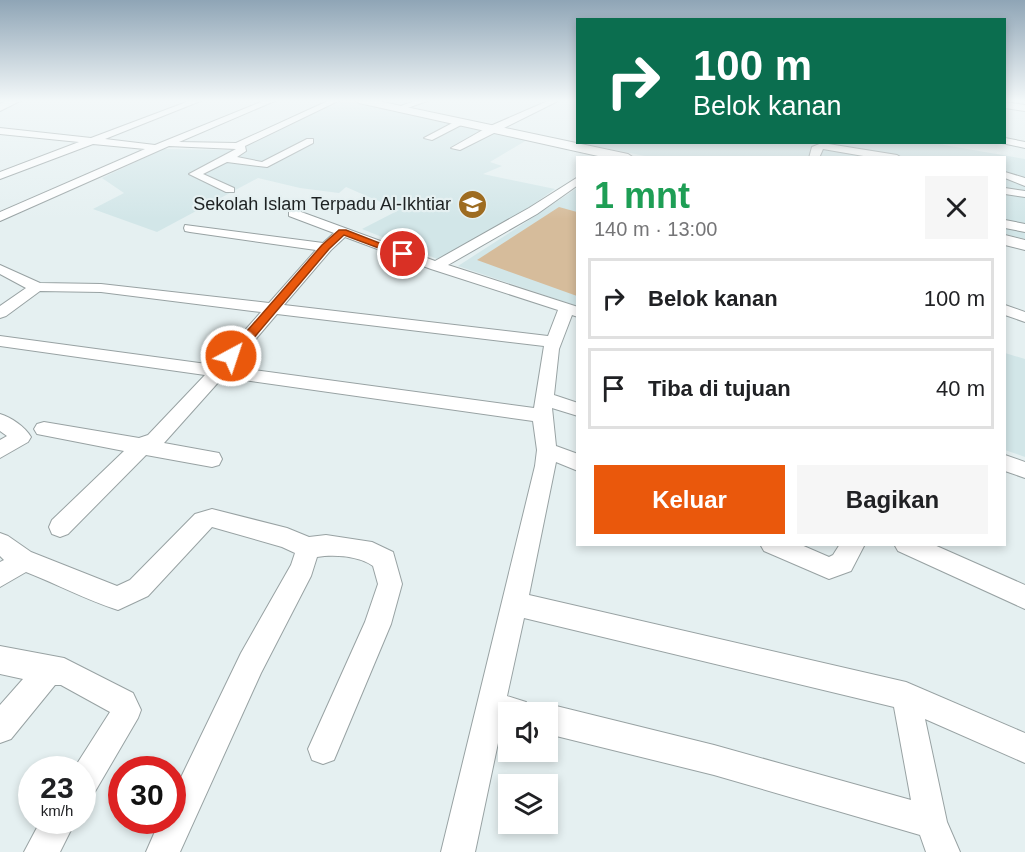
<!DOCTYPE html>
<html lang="id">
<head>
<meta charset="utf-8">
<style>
	body { margin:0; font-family:Helvetica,sans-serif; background:#f6f6f6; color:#202124; height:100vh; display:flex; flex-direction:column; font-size:22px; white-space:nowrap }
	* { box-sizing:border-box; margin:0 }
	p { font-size:20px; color:#757577 }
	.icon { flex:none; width:33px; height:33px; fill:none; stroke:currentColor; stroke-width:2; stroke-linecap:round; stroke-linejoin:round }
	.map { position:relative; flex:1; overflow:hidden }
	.side { position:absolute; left:576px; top:156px; width:430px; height:390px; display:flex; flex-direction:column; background:#fff; border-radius:0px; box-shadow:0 3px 9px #0003 }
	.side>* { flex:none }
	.hud { position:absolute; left:576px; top:18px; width:430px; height:126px; border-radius:0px; box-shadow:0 3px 9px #0003; background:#0b6e4f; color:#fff; overflow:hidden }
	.fabs { position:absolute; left:498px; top:702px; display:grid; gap:12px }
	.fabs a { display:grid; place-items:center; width:60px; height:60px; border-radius:0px; background:#fff; box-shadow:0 3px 9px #0003; font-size:30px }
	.speed { position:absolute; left:18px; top:756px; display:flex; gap:12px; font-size:30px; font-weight:700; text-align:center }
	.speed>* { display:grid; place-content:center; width:78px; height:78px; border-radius:50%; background:#fff; box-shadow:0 3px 9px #0003; line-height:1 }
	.speed small { font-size:15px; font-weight:400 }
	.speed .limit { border:9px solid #d22; background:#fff; color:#111 }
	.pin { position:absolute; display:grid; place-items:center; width:51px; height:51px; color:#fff; margin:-26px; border:3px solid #fff; border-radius:50%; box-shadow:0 2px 6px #0007 }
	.me { position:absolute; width:66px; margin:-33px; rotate:40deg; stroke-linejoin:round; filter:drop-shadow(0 0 4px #0008) }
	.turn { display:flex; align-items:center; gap:21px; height:126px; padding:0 18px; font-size:27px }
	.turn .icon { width:78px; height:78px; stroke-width:2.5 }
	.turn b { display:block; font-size:42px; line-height:51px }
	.round { display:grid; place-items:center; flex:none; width:63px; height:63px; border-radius:0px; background:#f6f6f6 }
	.head { display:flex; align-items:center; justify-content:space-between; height:102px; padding:0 18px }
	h1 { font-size:36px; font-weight:600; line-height:45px; color:#1e9e55 }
	.button { display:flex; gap:12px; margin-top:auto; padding:12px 18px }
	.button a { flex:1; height:69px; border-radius:0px; background:#ea580c; color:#fff; font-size:24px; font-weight:600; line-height:69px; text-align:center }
	.button a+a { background:#f6f6f6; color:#202124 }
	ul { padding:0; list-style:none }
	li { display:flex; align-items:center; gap:18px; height:81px; margin:0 12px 9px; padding:0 6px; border:3px solid #e0e0e0; border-radius:0px }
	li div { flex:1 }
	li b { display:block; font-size:22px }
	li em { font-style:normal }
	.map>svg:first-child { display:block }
</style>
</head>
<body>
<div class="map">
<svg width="1025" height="852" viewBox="0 0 1025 852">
	<rect width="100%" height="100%" fill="#e5f0f1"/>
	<path fill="#d2e6e8" d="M 342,100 L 369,104 L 527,140 L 490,162 L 502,166 L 483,174 L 555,189 L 518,215 L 437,259 L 362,229 L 399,210 L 346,187 L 339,193 L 300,188 L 258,178 L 157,232 L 93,209 L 124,193 L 102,178 L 163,149 L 229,150 Z
		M 589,142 L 927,142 L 1025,159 L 1025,239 L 1005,234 L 1005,158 L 655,158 L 585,144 Z
		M 577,188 L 577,306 L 458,266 L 523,224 Z
		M 1005,353 L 1025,359 L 1025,457 L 1005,450 Z"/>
	<path fill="#d6bc9b" d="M 559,207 L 577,212 L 577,296 L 477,260 Z"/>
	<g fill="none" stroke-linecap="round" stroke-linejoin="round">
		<defs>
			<path id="minor" d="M 192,100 L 203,100 L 105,139 L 155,145 L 266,100 L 277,100 L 179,142 L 236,143 L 330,100 L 340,100 L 245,146 L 246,151 L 237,157 L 262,162 L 307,139 L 313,139 L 313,143 L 267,167 L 227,162 L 203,174 L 234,188 L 234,192 L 226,192 L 189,174 L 236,149 L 169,146 L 0,221 L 0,212 L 145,149 L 93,144 L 0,179 L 0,172 L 79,142 L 0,134 L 0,128 L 91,138 Z
				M 418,100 L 430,100 L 399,111 L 395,108 Z
				M 550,100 L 560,100 L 460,150 L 451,148 L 488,127 Z
				M 1005,102 L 1025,105 L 1025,111 L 1005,108 Z
				M 460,119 L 463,120 L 463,124 L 432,140 L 424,138 Z
				M 1005,138 L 1025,142 L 1025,148 L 1002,143 L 1005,142 Z
				M 822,143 L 897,155 L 902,158 L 875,158 L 823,149 L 819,158 L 809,158 L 812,147 Z
				M 1005,172 L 1025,178 L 1025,186 L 1005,178 Z
				M 578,177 L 578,185 L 537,214 L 448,265 L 578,307 L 578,317 L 572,315 L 559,349 L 554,395 L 578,403 L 578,416 L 552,408 L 556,446 L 578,454 L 578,471 L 556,462 L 529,595 L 906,682 L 1025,733 L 1025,763 L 925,719 L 947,822 L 960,852 L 926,852 L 920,835 L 714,775 L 548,734 L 548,712 L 536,712 L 538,709 L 548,704 L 714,745 L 911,800 L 894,707 L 524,618 L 507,696 L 526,702 L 531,712 L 508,712 L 508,725 L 502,724 L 475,852 L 441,852 L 535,466 L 537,450 L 533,421 L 223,377 L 164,443 L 219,453 L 222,459 L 219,465 L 212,467 L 146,455 L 68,534 L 60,537 L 52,534 L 49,527 L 52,520 L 124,451 L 37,434 L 34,429 L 37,424 L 44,422 L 139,438 L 148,435 L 205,375 L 0,346 L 0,336 L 214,365 L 261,312 L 101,292 L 40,291 L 6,316 L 0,318 L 0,306 L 26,288 L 0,274 L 0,265 L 40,283 L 101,284 L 269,303 L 316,250 L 190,232 L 185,231 L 184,228 L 185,225 L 323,243 L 334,233 L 289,216 L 289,210 L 293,209 L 435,261 L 529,208 ZM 345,237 L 431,269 L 558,310 L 548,336 L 284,305 L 331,250 ZM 277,314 L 544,346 L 534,408 L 232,367 Z
				M 1005,188 L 1025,191 L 1025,197 L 1005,194 Z
				M 1005,220 L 1025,224 L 1025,232 L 1005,228 Z
				M 1005,305 L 1025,312 L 1025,322 L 1005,315 Z
				M 0,414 C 11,417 25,427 31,437 L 28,442 L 0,458 L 0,440 L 7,436 L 0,431 Z
				M 1005,455 L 1025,462 L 1025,478 L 1005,471 Z
				M 212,509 L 287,528 L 309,537 L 326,535 L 372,542 L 393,552 L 402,584 L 391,624 L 334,760 L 323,764 L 312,760 L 308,749 L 365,622 L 378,584 L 373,566 C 359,556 334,554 317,557 L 311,576 L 261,673 L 180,852 L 146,852 L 160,820 L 172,820 L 172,796 L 241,653 L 291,565 L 295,553 L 282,547 L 212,527 L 148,596 L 118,610 C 86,600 57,584 26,572 L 0,587 L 0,562 L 4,560 L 0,556 L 0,533 L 8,536 L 31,552 L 117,586 L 130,580 L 195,514 Z
				M 760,544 L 799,544 L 829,557 L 833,555 L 840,544 L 865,544 L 851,571 L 829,579 L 764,551 Z
				M 894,544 L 932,544 L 1025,585 L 1025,609 L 898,551 Z
				M 0,646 L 64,658 L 133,693 L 141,710 L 138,718 L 93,795 L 82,800 L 82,770 L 73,770 L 110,712 L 61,685 L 55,685 L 11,739 L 0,743 L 0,705 L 23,679 L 0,674 Z
				M 41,820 L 76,820 L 60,852 L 24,852 Z"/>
			<path id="major" d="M 8,100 L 22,100 L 0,111 L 0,104 Z
				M 354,100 L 373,100 L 628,154 L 634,158 L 607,158 L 359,103 Z
				M 1005,235 L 1025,240 L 1025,250 L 1005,245 Z"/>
		</defs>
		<use href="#minor" stroke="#98a2a3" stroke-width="2"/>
		<use href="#major" stroke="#98a2a3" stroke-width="2"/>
		<use href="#minor" fill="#fff" fill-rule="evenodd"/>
		<use href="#major" fill="#fff" fill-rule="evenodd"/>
	</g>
	<linearGradient id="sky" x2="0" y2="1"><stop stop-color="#8fa5b6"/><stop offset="0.46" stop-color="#f3f8f9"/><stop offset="1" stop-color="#f3f8f9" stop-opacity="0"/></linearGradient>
	<rect width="1025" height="219" fill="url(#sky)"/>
	<path fill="#ea580c" stroke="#983908" stroke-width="1.5" d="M 339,230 L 346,230 L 408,254 L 400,256 L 344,235 L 329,249 L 236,359 L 227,359 L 227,354 L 322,245 Z"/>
	<defs>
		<symbol id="school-disc" viewBox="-11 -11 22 22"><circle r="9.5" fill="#9e6c21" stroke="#e5f0f1"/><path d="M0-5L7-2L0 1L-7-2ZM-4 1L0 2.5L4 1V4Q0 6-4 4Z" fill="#fff"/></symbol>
	</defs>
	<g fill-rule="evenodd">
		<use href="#school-disc" x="456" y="188" width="33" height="33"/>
	</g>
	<g text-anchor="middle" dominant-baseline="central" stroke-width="4.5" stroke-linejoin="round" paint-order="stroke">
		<g font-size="18" fill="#1d2122" stroke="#e5f0f1" text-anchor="end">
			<text x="451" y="204">Sekolah Islam Terpadu Al-Ikhtiar</text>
		</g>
	</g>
</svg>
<div class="fabs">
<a><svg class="icon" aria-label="sound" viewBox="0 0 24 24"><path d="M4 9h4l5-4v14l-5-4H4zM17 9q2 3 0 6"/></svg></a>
<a><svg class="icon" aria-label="layers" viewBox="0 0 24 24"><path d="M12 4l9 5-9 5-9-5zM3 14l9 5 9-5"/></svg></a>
</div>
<div class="speed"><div>23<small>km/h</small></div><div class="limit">30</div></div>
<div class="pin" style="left:403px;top:254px;background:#d93025"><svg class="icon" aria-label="arrive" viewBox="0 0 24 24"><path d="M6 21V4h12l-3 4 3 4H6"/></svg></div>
<svg class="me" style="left:231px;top:356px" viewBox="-20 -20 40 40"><circle r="17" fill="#ea580c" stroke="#fff" stroke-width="3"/><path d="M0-11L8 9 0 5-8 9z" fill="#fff"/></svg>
<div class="hud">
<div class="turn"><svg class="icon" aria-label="right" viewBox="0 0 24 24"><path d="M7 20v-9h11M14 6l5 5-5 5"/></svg><div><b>100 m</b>Belok kanan</div></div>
</div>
<section class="side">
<div class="head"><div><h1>1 mnt</h1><p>140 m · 13:00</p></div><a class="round"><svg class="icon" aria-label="close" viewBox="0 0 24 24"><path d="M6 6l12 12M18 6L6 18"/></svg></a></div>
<ul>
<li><svg class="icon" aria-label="right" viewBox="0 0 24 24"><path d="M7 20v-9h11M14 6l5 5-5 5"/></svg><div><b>Belok kanan</b></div><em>100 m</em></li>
<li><svg class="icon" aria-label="arrive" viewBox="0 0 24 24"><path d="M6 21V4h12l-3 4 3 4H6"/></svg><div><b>Tiba di tujuan</b></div><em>40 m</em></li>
</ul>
<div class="button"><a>Keluar</a><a>Bagikan</a></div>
</section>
</div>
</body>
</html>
